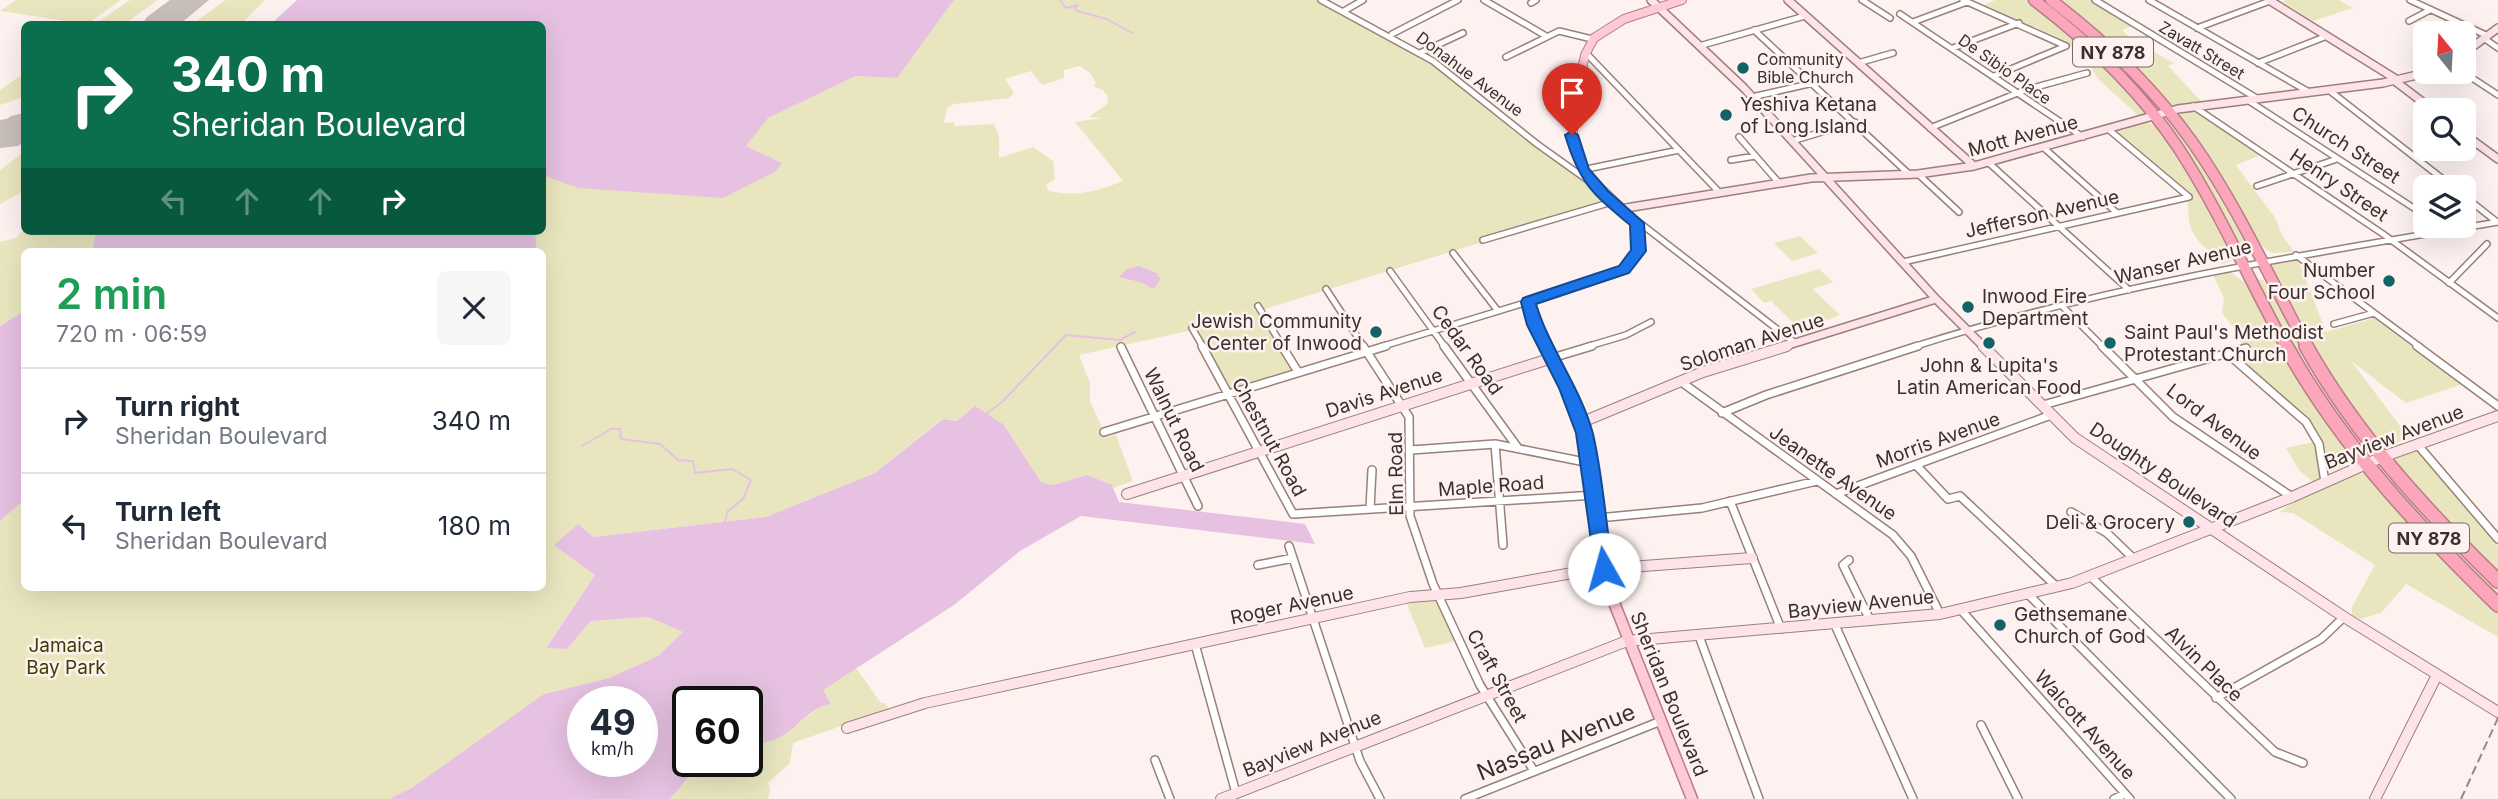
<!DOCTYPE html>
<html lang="en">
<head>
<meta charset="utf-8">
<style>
	body { margin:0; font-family:Inter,sans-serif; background:#f6f6f7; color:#1f2937; height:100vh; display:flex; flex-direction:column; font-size:26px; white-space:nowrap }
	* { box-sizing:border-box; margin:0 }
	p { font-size:23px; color:#747a83 }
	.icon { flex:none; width:38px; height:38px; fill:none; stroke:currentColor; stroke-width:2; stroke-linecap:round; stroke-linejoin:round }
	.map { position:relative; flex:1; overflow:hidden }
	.sheet { position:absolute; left:21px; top:248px; width:525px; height:343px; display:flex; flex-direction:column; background:#fff; border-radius:10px; box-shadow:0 7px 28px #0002 }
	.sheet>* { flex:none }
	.top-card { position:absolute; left:21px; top:21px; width:525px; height:214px; border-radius:10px; box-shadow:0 7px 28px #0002; background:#0b6e4f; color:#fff; overflow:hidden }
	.needle { width:46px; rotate:342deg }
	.buttons { position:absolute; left:2413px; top:21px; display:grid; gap:14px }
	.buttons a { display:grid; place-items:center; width:63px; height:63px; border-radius:10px; background:#fff; box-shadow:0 7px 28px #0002; font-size:35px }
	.speed { position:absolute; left:567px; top:686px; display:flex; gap:14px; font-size:35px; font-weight:700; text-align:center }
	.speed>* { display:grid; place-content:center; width:91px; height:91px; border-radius:50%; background:#fff; box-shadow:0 7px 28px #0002; line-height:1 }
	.speed small { font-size:18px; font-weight:400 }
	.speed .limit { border:4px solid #111; border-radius:10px; background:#fff; color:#111 }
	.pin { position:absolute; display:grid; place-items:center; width:60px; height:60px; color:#fff; margin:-72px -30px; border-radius:50% 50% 50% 0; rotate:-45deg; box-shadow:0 0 7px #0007 }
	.pin .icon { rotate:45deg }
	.me { position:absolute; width:77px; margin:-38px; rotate:353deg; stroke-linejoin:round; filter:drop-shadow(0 0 5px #0008) }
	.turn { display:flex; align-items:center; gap:24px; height:147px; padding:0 35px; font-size:32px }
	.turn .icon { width:91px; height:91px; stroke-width:2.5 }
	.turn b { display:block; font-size:49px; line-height:60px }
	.lanes { display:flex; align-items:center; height:66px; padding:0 35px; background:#0003; justify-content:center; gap:35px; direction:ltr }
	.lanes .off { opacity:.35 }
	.round { display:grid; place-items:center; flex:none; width:74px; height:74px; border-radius:10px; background:#f6f6f7 }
	.summary { display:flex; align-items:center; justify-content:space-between; height:119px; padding:0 35px }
	h1 { font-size:42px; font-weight:600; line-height:52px; color:#1e9e55 }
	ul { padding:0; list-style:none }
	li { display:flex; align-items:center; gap:21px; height:105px; padding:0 35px; border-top:2px solid #e0e1e3 }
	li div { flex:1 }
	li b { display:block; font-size:26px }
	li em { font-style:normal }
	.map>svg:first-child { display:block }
</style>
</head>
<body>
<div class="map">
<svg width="2498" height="799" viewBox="0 0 2498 799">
	<rect width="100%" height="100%" fill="#fdf2ef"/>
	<path fill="#e9e6bf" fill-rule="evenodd" d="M 16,0 L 121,0 L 87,24 L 0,11 Z
		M 130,0 L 158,0 L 124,24 L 95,24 Z
		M 225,0 L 265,0 L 241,24 L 193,24 Z
		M 954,0 L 1321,0 L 1392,34 L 1444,70 L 1612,202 L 1262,310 L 1300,372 L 1227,394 L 1193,330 L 1079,355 L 1090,383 L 1090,401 L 1106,437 L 1116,435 L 1133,481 L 1113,488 L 1111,485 L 1087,475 L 1053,485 L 1041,482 L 1004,425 L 942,419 L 875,473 L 766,517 L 593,537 L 595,575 L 546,647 L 567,649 L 591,621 L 648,617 L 683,632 L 658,656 L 609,678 L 544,694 L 413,787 L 389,799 L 0,799 L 0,521 L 24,500 L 24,588 L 542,588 L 542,252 L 537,252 L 535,231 L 542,231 L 543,175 L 782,163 L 745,146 L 768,118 L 856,76 L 897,78 ZM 1080,66 L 1090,73 L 1096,83 L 1094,87 L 1103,90 L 1108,97 L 1107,104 L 1089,117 L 1102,118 L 1075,122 L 1123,181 C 1098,191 1077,197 1049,191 L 1046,185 L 1055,179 L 1053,161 L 1033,147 L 999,158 L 999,137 L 994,124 L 955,126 L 953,122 L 944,123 L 947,108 L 954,104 L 1009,98 L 1014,93 L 1005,79 L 1031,71 L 1042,85 L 1064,78 L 1064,70 Z
		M 1995,0 L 2028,0 L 2116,77 L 2146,115 L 2140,117 L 2099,80 L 2088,63 L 2066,41 L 1984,5 Z
		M 2056,0 L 2092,0 L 2136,25 L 2122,30 L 2137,43 L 2174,63 L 2168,66 L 2202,102 L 2177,106 L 2168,103 Z
		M 2287,0 L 2339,0 L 2353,8 L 2313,21 L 2282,1 Z
		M 24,73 L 24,97 L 0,105 L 0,90 Z
		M 2196,110 L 2263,154 L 2236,165 L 2276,219 L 2282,235 L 2294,252 L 2272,253 L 2257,242 L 2179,117 L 2180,111 Z
		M 2145,122 C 2150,123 2155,125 2159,129 C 2175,144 2231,241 2232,261 L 2222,264 C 2211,251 2195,243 2190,225 C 2186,211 2191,198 2183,187 L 2114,130 Z
		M 2167,126 L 2174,127 C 2203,165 2227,204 2250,247 L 2241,246 Z
		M 24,152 L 24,191 L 0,204 L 0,170 Z
		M 24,229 L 96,231 L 92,252 L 24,252 L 24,311 L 0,326 L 0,242 L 16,238 Z
		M 1800,236 L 1818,253 L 1792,261 L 1774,243 Z
		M 2298,259 L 2326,332 L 2374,318 L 2463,384 L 2406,403 L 2351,361 L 2410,439 L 2391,444 L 2373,436 L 2337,385 L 2271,267 L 2276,262 Z
		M 1819,269 L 1833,282 L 1813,289 L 1840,315 L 1800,330 L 1771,301 L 1764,303 L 1751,289 Z
		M 2230,272 L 2246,283 L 2287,360 L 2351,458 L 2349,464 L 2333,471 L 2326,469 C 2324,462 2327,454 2325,447 C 2318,418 2266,383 2243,365 L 2244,354 L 2237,332 L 2222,313 L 2224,298 L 2213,275 Z
		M 2255,279 L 2263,280 L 2364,440 L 2355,441 L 2302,367 Z
		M 2313,442 L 2321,473 L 2321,478 L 2314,483 L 2299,470 L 2286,448 Z
		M 2418,451 L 2498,546 L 2498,579 L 2394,462 L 2396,458 Z
		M 2355,473 L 2367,474 L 2498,607 L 2498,637 L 2406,584 L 2381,613 L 2360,619 L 2352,615 L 2352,607 L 2375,565 L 2293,513 L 2280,512 L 2292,503 Z
		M 2393,482 L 2498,583 L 2498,604 L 2383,483 Z
		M 1437,596 L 1457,641 L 1425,648 L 1405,600 Z
		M 856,668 L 881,703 L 885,703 L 889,709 L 793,743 L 790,763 L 768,783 L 770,789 L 768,799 L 670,799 L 702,761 L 747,761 L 747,747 C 757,741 765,744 774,740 C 795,732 808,710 831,703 L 822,690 Z"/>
	<path fill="#e6c1e1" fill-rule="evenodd" d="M 297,0 L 954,0 L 897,78 L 856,76 L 768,118 L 746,146 L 782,163 L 775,172 L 723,198 L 578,188 L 543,175 L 542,24 L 271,24 Z
		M 96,231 L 535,231 L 537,252 L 92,252 Z
		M 1139,266 L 1159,274 L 1157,276 L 1161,278 L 1154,289 L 1140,282 L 1119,277 L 1127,269 Z
		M 24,311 L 24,500 L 0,521 L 0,326 Z
		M 975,406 L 1004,425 L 1041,482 L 1053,485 L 1087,475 L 1112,485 L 1119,502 L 1305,524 L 1315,544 L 1081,516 L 1020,551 L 954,605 L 823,690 L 831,704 C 807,708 796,732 774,740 C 765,744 757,741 747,747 L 747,702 L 688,702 L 688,761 L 702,761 L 670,799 L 389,799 L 413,787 L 544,694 L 609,678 L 658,656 L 683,632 L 648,617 L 591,621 L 567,649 L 546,648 L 595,575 L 554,545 L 578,524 L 593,537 L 766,517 L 875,473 L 943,419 L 957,421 ZM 583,702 L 642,702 L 642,761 L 583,761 Z"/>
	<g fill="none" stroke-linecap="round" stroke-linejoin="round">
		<path stroke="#e6c1e1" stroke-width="2" d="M 1060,0 L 1066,8 L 1078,5 L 1075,8 L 1077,11 L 1107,19 L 1132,33
			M 986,414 L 1003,401 L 1066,335 L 1120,340 L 1135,332
			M 582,446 L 611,429 L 620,429 L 621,439 L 660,444 L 678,460 L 693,461 L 695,473 L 732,469 L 751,480 L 743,499 L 728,511 L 725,521"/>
		<path fill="#c8beba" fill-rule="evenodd" d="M 24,116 L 24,124 L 0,128 L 0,120 Z"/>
		<path fill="#c8beba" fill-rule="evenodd" d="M 170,0 L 209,0 L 180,24 L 142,24 L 147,17 Z
			M 24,113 L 24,142 L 18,146 L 0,148 L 0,124 L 11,116 Z"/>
		<defs>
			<path id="street-far1" d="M 1321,0 L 1433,61 L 1537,144 L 1593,184
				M 1484,0 L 1546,36
				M 1862,0 L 1890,18
				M 1963,0 L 2066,46 L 1994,76
				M 2095,0 L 2258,99
				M 2149,0 L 2309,92
				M 2410,0 L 2488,36
				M 1531,3 L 1536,0
				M 1344,11 L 1363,0
				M 1900,14 L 2083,137
				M 2409,21 L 2430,10
				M 1913,22 L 1967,2
				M 2197,28 L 2270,1
				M 1754,30 L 1910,175
				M 1392,34 L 1458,0
				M 2485,39 L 2498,48
				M 1699,46 L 1805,16
				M 1953,48 L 2019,23
				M 1420,53 L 1463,33
				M 1586,53 L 1720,193
				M 1506,57 L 1559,31 L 1592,39
				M 1858,63 L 1893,53
				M 2258,63 L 2327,36
				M 2463,72 L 2498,95
				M 2330,91 L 2453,187
				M 1752,97 L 1813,83
				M 2249,101 L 2426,216
				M 2193,106 L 2383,234 L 2498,318
				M 1930,128 L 2025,90 L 2087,73
				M 2108,129 L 2189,197
				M 1739,137 L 1779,183
				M 1792,141 L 1855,122
				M 2044,148 L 2117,213
				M 1731,160 L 1755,156
				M 1989,163 L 2129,290
				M 1582,170 L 1679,150
				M 1918,174 L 1959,212
				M 2257,186 L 2337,159
				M 2464,196 L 2497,222
				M 1636,220 L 1795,343
				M 1483,240 L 1612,202
				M 1453,253 L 1498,311
				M 2296,255 L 2420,347
				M 1903,262 L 2189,197
				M 1390,271 L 1445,347
				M 2449,283 L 2487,244
				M 1326,289 L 1364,347
				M 1258,306 L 1283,347
				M 2063,307 L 2103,347
				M 2334,324 L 2374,313
				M 1192,328 L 1203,347
				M 1380,347 L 1528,302
				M 1586,347 L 1626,335 L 1651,322
				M 1913,347 C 2103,286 2301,255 2498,222"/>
			<path id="street" d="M 1202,346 L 1293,514 L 1595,495
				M 1282,346 L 1298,372
				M 1363,346 L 1409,417 L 1410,516 L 1433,584 L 1480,685 L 1534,771
				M 1444,346 L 1518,448
				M 2102,346 L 2173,417 L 2292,497
				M 2417,346 L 2498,406
				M 1121,347 L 1198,506
				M 2227,353 L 2306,422 L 2319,444 L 2325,482
				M 1552,358 L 1592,346
				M 1680,381 L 1893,535 L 1911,556 L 1940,614
				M 2043,405 L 2246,348
				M 1722,413 L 1766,395 L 1918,346
				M 1104,432 L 1386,346
				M 1495,444 L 1503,545
				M 2417,444 L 2498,539
				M 1411,450 L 1495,444 L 1590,463
				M 1916,465 L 1948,499 L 1960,496 L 2057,587
				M 1836,494 L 2051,415
				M 1730,501 L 1781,629
				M 1370,509 L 1372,470
				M 2071,512 L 2107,533 L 2134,559
				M 1598,518 L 1702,508 L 1817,481
				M 1289,546 L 1360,761 L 1380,799
				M 1849,560 L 1843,565 L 1870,620
				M 1258,565 L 1293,558
				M 2090,576 L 2275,752 L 2303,763
				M 2029,595 L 2231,799
				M 1961,610 L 2130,799
				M 1835,625 L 1913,799
				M 1699,636 L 1759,799
				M 1195,644 L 1236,793
				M 2216,698 L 2321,639 L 2344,617
				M 1981,725 L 2018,799
				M 1155,760 L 1170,799
				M 1465,799 L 1661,721
				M 2114,799 L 2125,794"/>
			<path id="secondary-far1" d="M 1651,0 L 1744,88 L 1936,299 L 1984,347
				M 1788,0 L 1974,166
				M 2269,0 L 2399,81
				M 2464,53 L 2498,28
				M 2395,81 L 2433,110
				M 2464,134 L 2498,159
				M 1620,209 L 1811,178 L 1918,174 L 1974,166 L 2178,109 L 2383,83 L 2430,72
				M 1782,347 L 1936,299"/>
			<path id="secondary" d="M 1983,346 L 2075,438 L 2344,617 L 2498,712
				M 1580,423 L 1703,372 L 1787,346
				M 1127,494 L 1552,358
				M 847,728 L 925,703 L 1410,597 L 1461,593 L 1589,570 L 1752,558
				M 1221,799 L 1627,641 L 1940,614 L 2072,583 L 2292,497 L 2382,457 L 2498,416
				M 2375,799 L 2437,675"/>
			<path id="primary-far1" d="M 1547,347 L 1528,302 L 1624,270 L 1639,251 L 1637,223 L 1583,171 L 1573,146 L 1573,111 L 1585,55 L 1594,38 L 1624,19 L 1682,0"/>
			<path id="primary" d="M 1546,346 L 1573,401 L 1585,435 L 1611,595 L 1692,799"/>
			<path id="highway-far1" d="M 2034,0 C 2089,42 2141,91 2179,149 C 2220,212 2250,282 2286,347
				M 2051,0 C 2105,41 2154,88 2193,143 C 2238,207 2270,279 2307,347"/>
			<path id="highway" d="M 2286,346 C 2341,445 2417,526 2498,605
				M 2306,346 C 2356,435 2425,510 2498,581"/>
		</defs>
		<use href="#street-far1" stroke="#99817a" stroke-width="8"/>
		<use href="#street" stroke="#99817a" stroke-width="10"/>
		<use href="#secondary-far1" stroke="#99817a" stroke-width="10"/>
		<use href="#secondary" stroke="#99817a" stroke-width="12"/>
		<use href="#primary-far1" stroke="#b87d89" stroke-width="10"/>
		<use href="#primary" stroke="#b87d89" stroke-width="13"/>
		<use href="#highway-far1" stroke="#b87d89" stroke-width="13"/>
		<use href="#highway" stroke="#b87d89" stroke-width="16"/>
		<use href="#street-far1" stroke="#fff" stroke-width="5"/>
		<use href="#street" stroke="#fff" stroke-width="7"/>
		<use href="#secondary-far1" stroke="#fee4ea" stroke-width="7"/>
		<use href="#secondary" stroke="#fee4ea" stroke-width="10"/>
		<use href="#primary-far1" stroke="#fdcad6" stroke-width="8"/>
		<use href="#primary" stroke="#fdcad6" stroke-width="10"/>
		<use href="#highway-far1" stroke="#fba6ba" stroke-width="10"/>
		<use href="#highway" stroke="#fba6ba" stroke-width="13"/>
		<path stroke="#948986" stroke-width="2" stroke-dasharray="9 4.5" stroke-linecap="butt" d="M 2461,799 L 2498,718"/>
	</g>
	<path fill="#1a73e8" stroke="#114b97" stroke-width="2" d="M 1572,131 L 1578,135 L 1589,169 L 1608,191 L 1644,223 L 1646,251 L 1629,273 L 1536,304 C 1550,350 1581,388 1593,434 C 1603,477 1606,525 1613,569 L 1604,576 L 1595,569 L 1576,433 L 1559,388 L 1527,325 L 1521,302 L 1523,298 L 1619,266 L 1631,250 L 1630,225 C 1592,193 1580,184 1565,135 Z"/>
	<g fill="#126268" stroke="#fdf2ef" stroke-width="2.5">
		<circle cx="1743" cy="68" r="7"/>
		<circle cx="1726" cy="115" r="7"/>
		<circle cx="2389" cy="281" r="7"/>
		<circle cx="1968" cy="307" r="7"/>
		<circle cx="1376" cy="332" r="7"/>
		<circle cx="1989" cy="343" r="7"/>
		<circle cx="2110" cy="343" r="7"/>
		<circle cx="2189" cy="522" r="7"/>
		<circle cx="2000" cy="625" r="7"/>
	</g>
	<g text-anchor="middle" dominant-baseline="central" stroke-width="5" stroke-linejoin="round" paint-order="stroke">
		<g font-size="16" fill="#3b302e" stroke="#fdf2ef">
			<text transform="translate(2202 50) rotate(31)">Zavatt Street</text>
			<text transform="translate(2005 69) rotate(35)">De Sibio Place</text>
			<text transform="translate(1470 74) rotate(37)">Donahue Avenue</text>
		</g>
		<g font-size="16" fill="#3b302e" stroke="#fdf2ef" text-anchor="start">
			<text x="1757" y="59">Community<tspan x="1757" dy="18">Bible Church</tspan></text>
		</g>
		<g fill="#fdf2ef" stroke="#756a68" stroke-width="2">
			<rect x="2073" y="37.5" width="80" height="29" rx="5"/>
			<rect x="2389" y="523.5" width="80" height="29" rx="5"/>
		</g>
		<g font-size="18" font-weight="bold" fill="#3b302e">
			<text x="2113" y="52">NY 878</text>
			<text x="2429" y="538">NY 878</text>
		</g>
		<g font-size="19" fill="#3b302e" stroke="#fdf2ef" text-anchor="start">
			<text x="1740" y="104">Yeshiva Ketana<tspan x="1740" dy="22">of Long Island</tspan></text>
			<text x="2375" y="270" text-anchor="end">Number<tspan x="2375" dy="22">Four School</tspan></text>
			<text x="1982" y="296">Inwood Fire<tspan x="1982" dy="22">Department</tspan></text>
			<text x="1362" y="321" text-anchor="end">Jewish Community<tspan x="1362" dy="22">Center of Inwood</tspan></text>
			<text x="2124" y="332">Saint Paul's Methodist<tspan x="2124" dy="22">Protestant Church</tspan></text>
			<text x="1989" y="365" text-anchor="middle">John &amp; Lupita's<tspan x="1989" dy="22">Latin American Food</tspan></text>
			<text x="2175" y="522" text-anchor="end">Deli &amp; Grocery</text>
			<text x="2014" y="614">Gethsemane<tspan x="2014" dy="22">Church of God</tspan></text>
		</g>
		<g font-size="19" fill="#3b302e" stroke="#fdf2ef">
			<text transform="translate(2023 136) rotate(-15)">Mott Avenue</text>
			<text transform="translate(2346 145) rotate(33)">Church Street</text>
			<text transform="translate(2339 185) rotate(34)">Henry Street</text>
			<text transform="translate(2042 214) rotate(-13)">Jefferson Avenue</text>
			<text transform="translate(2183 262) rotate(-13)">Wanser Avenue</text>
			<text transform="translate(1752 342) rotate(-18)">Soloman Avenue</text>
			<text transform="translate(1467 350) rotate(54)">Cedar Road</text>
			<text transform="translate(1384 393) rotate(-18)">Davis Avenue</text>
			<text transform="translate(1174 420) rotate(64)">Walnut Road</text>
			<text transform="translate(2214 422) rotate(37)">Lord Avenue</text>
			<text transform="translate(1269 437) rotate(61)">Chestnut Road</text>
			<text transform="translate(2394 437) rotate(-21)">Bayview Avenue</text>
			<text transform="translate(1938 440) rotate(-20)">Morris Avenue</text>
			<text transform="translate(1833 473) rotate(35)">Jeanette Avenue</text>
			<text transform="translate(1396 474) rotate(-91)">Elm Road</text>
			<text transform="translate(2163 475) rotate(34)">Doughty Boulevard</text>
			<text transform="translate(1491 486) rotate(-4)">Maple Road</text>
			<text transform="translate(1861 604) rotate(-6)">Bayview Avenue</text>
			<text transform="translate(1292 605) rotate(-12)">Roger Avenue</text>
			<text transform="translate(2204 664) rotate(44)">Alvin Place</text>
			<text transform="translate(1497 676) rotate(61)">Craft Street</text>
			<text transform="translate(1669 694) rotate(68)">Sheridan Boulevard</text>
			<text transform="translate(2085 725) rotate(48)">Walcott Avenue</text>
			<text transform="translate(1312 744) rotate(-22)">Bayview Avenue</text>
		</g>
		<g font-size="19" fill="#413b02" stroke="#fdf2ef">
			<text x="66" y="645">Jamaica<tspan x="66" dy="22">Bay Park</tspan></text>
		</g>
		<g font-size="23" fill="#3b302e" stroke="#fdf2ef">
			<text transform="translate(1556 742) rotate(-22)">Nassau Avenue</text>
		</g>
	</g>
</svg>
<div class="buttons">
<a><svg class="needle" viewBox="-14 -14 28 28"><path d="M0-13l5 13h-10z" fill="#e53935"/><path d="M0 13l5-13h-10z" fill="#747a83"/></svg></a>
<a><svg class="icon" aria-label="search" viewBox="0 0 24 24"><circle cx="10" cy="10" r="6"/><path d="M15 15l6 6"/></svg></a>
<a><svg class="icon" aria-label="layers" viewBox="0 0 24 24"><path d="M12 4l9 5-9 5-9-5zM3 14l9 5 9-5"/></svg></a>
</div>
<div class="speed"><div>49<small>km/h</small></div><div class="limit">60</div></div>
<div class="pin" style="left:1572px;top:135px;background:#d93025"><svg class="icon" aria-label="arrive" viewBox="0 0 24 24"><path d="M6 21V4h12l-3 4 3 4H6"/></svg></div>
<svg class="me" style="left:1604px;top:569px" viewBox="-20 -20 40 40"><circle r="19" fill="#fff"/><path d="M0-13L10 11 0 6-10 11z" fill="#1a73e8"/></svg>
<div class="top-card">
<div class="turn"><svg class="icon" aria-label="right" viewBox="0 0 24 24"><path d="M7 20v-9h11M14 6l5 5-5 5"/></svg><div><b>340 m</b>Sheridan Boulevard</div></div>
<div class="lanes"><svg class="icon off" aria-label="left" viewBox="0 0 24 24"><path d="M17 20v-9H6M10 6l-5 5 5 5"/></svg><svg class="icon off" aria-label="ahead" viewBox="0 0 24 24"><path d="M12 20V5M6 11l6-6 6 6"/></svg><svg class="icon off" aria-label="ahead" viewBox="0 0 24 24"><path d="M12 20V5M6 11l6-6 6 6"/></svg><svg class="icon" aria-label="right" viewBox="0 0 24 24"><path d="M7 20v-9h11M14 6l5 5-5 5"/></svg></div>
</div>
<section class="sheet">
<div class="summary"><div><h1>2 min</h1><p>720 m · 06:59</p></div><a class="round"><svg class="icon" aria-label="close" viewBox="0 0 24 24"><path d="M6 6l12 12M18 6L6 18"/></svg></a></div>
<ul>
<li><svg class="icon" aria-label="right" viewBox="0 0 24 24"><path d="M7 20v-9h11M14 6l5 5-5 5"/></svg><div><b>Turn right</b><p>Sheridan Boulevard</p></div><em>340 m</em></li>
<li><svg class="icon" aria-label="left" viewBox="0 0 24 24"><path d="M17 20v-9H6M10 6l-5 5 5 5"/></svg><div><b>Turn left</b><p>Sheridan Boulevard</p></div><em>180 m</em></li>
</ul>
</section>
</div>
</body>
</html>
